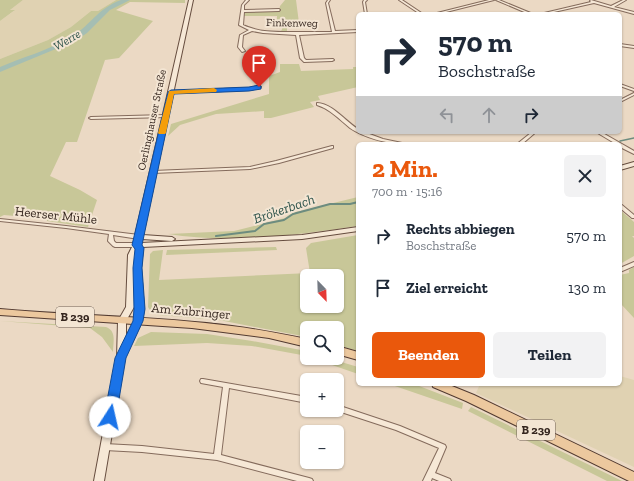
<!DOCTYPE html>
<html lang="de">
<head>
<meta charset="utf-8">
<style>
	body { margin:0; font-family:"Zilla Slab",serif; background:#f2f2f3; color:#1f2937; height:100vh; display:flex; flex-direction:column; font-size:15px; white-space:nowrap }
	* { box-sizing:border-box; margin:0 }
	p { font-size:13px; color:#747a83 }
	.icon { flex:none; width:22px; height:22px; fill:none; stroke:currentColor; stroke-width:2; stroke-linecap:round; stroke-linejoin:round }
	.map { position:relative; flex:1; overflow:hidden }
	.side { position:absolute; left:356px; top:142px; width:266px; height:244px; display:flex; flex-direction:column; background:#fff; border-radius:6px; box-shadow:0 1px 3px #0004 }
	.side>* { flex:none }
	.guide { position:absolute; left:356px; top:12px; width:266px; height:122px; border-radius:6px; box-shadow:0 1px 3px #0004; background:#fff; color:#1f2937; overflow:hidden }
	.needle { width:26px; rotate:157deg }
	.fabs { position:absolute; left:300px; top:269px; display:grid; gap:8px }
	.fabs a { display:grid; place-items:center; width:44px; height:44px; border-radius:6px; background:#fff; box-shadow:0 1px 3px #0004; font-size:20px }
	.pin { position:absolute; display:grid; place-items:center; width:34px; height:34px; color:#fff; margin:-41px -17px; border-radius:50% 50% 50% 0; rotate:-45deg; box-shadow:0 0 4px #0007 }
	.pin .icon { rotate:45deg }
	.me { position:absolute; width:44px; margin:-22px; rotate:10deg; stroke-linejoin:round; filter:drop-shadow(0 0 3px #0008) }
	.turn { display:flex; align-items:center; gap:14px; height:84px; padding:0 16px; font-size:18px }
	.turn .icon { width:52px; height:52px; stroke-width:2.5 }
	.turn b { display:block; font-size:28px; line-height:34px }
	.lanes { display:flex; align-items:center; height:38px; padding:0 16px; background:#0003; justify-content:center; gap:20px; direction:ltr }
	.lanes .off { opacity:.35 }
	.round { display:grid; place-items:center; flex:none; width:42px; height:42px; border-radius:6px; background:#f2f2f3 }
	.summary { display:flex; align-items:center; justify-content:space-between; height:68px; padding:0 16px }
	h1 { font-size:24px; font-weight:700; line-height:30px; color:#ea580c }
	.button { display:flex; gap:8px; margin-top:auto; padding:8px 16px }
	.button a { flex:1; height:46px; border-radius:6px; background:#ea580c; color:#fff; font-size:16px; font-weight:700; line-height:46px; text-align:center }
	.button a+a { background:#f2f2f3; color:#1f2937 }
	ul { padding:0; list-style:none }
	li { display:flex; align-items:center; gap:12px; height:52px; padding:0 16px }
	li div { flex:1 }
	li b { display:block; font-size:15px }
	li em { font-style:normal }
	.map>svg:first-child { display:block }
</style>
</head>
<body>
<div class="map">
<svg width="634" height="481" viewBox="0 0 634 481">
	<rect width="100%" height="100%" fill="#ebd9c4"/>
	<path fill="#e0d2b2" d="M 23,0 L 116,0 L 98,11 L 91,11 L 71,27 L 48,40 L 0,59 L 0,21 L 14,11 L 10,10 Z
		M 620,376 L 634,380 L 634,467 L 476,393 L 480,384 L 620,384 Z"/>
	<path fill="#c8c798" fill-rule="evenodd" d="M 0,0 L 23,0 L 10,10 L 15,10 L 0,21 Z
		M 116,0 L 185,0 L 185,3 L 130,2 L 116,10 L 153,21 L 119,58 L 105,60 L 77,142 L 66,142 L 50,176 L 80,190 L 97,200 L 88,227 L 47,221 L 47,219 L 4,215 L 0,217 L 0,59 L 48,40 L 71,27 L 91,11 L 98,11 Z
		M 285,0 L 296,0 L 299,23 L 287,24 L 287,32 L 279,32 L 282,30 L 281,23 L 277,23 L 277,16 L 244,16 L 245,12 L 249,11 L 279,11 L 280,6 Z
		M 280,64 L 299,64 L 301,71 L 353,69 L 353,67 L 358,67 L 358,87 L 318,96 L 320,100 L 310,102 L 314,107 L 271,118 L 264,118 L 264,111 L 216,114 L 180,125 L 168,136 L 171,124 L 269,94 L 269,76 L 280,72 Z
		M 358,197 L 358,226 C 297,235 229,244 168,234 L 234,231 L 285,218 L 292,213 Z
		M 620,210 L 634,222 L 634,236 L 632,236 L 634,238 L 634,256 L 620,264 Z
		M 358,235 L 358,351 L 337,345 L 337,328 L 307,328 L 307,337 L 219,320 L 159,315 L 151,312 L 148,307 L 150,254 L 153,251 L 163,250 L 159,280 L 310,273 L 306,248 L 311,243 ZM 307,276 L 337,276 L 337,306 L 307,306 Z
		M 276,247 L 277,250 L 166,255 L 167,250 Z
		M 634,267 L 634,318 L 620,303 L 620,275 L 629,273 L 629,270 Z
		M 0,321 L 106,327 C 117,331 113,343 113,352 L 102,337 L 90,328 Z
		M 151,332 L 207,334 L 252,341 L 301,350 L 307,352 L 307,356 L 252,346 L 207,343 L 134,346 L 138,338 Z
		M 312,358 L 328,358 L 358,367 L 358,374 Z
		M 389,384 L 414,384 L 463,403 L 462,409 Z
		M 471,407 L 622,481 L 607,481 L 468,411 Z"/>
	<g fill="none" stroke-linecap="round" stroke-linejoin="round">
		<path stroke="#6d8c7f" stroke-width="1.5" d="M 620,141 L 634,138
			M 609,144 L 614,143"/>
		<path stroke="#6d8c7f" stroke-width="2" d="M 216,236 L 255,231 L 264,224 L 284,220 L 293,214 L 330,204 L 350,204 L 358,202"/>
		<path fill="#a5beb3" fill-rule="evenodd" d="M 121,0 L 130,0 L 110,10 L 87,33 L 75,41 L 0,72 L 0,67 C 23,57 47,51 69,38 C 90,27 96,9 121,0 Z"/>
		<defs>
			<path id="street" d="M 246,0 L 249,0 L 244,5 L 244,10 L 279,9 L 280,10 L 279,11 L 244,12 L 243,25 C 260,33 279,32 298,32 C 309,32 321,32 332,32 L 326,3 L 328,0 L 330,0 L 328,3 L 335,31 L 358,30 L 358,32 L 299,35 L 304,58 L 306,60 L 333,59 L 334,60 L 332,61 L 304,62 L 300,58 L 296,35 L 263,33 L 252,31 L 243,35 L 242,47 L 245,51 L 242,52 L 238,47 L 240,35 L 249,30 L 239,25 L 242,5 Z
				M 364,0 L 367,0 L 365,2 L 367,14 L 365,14 L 363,2 Z
				M 399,0 L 402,0 L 423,14 L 420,14 Z
				M 489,0 L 494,0 L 438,14 L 433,14 Z
				M 496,0 L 499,0 L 533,14 L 529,14 Z
				M 591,0 L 611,6 L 623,0 L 626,0 L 614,7 L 634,12 L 634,14 L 594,3 L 545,14 L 540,14 L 591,2 L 590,1 Z
				M 620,44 L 634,46 L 634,48 L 620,46 Z
				M 620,84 L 634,89 L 634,91 L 620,86 Z
				M 259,86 L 261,87 L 260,88 L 249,90 L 171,93 L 169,92 L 171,91 L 249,88 Z
				M 634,93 L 634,95 L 620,102 L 620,100 Z
				M 317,103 C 333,104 345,121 358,129 L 358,132 L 364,132 L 383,139 L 402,143 L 403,144 C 387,144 363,137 350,128 C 339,119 330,109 317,105 Z
				M 166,115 L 168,116 L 167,117 L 91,119 L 89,118 L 91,117 Z
				M 532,132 L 536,132 L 522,144 L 517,144 Z
				M 596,132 L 601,132 L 634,151 L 634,154 L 620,147 L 620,144 L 616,144 Z
				M 332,146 L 333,146 L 333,148 L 279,163 L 250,169 L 153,173 L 151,172 L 153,171 L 250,167 L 276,161 Z
				M 620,205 L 622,205 L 634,215 L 634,218 L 632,218 L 620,208 Z
				M 0,219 L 66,226 L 139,235 L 141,237 L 139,239 L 113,235 L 114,241 L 116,243 L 137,243 L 140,245 L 137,247 L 115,247 L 113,246 L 108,241 L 109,234 L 66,228 L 0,221 Z
				M 634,262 L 634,266 L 620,272 L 620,268 Z
				M 201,379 L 203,379 L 307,397 L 307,403 L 229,388 L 221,455 L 309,478 L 312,479 L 313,481 L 297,481 L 217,460 L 142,452 L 105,450 L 103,449 L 102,447 L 103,445 L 105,444 L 142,446 L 214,454 L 223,387 L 201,383 L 200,381 Z
				M 337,405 L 400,426 L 445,445 L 446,447 L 435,473 L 450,479 L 451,481 L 439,481 L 432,478 L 431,481 L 423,481 L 439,448 L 396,430 L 335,410 L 337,410 Z"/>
			<path id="secondary" d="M 189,0 L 193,0 L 143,235 L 172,237 L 175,239 L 172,241 L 142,239 L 141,243 L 302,235 L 358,227 L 358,231 L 302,239 L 143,247 L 141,268 L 144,309 L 142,321 L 125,356 L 104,481 L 94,481 L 117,358 L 118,321 L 126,307 L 128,255 L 133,245 ZM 135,287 L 136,309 L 134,321 L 126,338 L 126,321 L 134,307 Z
				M 634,162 L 634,166 L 620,170 L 620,166 Z"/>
			<path id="primary" d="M 0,309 C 77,316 155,316 232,326 C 257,329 282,334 307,339 L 307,347 L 269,338 L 192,328 L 0,315 Z
				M 337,346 L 358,352 L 358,360 L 337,354 Z
				M 432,384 L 447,384 L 474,395 L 634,472 L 634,481 L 629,481 L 466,401 L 433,387 Z"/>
		</defs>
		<use href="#street" stroke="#846b5c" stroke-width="2"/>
		<use href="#secondary" stroke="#664d3f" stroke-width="2"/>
		<use href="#primary" stroke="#523a30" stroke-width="2"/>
		<use href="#street" fill="#f6e8d6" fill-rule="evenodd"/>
		<use href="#secondary" fill="#f6e8d6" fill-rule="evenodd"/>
		<use href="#primary" fill="#ecc89e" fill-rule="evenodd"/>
	</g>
	<path fill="#1a73e8" stroke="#114b97" d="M 259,85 L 261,86 L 261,89 L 249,91 L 174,94 L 142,245 L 144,248 L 142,268 L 145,309 L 143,321 L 126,358 L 116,417 L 114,421 L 110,422 L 106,421 L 104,417 L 115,358 L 133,321 L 134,309 L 133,268 L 135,249 L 132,245 L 168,92 L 171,90 L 249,87 Z"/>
	<path fill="#f59e0b" d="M 214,88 L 217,90 L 216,92 L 174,94 L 166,133 L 165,134 L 159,134 L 158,133 L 169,91 Z"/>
	<g text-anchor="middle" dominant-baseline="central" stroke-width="4" stroke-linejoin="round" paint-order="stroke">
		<g font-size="11" fill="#35261f" stroke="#f3e5d3">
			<text transform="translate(292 23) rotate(1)">Finkenweg</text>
			<text transform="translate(152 120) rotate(-78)">Oerlinghauser Straße</text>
		</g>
		<g font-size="12" font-style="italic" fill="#2f544c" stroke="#f3e5d3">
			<text transform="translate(67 40) rotate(-30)">Werre</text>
		</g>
		<g fill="#f3e5d3" stroke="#6e5f55" stroke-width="1">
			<rect x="56" y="307" width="38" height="20" rx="3"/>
			<rect x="517" y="420" width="38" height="20" rx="3"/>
		</g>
		<g font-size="12" font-weight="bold" fill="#35261f">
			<text x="75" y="317">B 239</text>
			<text x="536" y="430">B 239</text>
		</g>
		<g font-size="13" fill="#35261f" stroke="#f3e5d3">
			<text transform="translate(56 215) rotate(6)">Heerser Mühle</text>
			<text transform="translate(191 311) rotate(5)">Am Zubringer</text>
		</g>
		<g font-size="14" font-style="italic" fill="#2f544c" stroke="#f3e5d3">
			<text transform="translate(284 209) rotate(-19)">Brökerbach</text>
		</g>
	</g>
</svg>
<div class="fabs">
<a><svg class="needle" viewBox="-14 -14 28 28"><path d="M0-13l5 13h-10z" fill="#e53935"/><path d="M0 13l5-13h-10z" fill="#747a83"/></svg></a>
<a><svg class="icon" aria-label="search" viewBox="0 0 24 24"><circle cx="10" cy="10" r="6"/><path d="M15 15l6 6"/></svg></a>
<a>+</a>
<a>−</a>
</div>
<div class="pin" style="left:259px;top:87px;background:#d93025"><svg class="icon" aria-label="arrive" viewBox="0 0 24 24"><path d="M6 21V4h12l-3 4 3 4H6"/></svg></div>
<svg class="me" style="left:110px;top:417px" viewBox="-20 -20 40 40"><circle r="19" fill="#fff"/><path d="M0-13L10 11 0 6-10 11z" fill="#1a73e8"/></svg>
<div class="guide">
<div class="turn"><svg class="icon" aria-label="right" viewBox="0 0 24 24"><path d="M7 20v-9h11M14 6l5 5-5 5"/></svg><div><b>570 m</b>Boschstraße</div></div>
<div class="lanes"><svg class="icon off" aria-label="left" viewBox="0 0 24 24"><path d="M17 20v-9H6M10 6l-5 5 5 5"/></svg><svg class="icon off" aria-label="ahead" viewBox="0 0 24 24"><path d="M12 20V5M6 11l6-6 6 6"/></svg><svg class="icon" aria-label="right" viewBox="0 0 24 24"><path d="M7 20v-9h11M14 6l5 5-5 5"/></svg></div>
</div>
<section class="side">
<div class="summary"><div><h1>2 Min.</h1><p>700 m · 15:16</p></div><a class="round"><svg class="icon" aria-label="close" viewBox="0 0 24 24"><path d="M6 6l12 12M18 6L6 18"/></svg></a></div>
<ul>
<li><svg class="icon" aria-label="right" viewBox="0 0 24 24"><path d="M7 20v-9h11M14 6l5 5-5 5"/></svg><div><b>Rechts abbiegen</b><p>Boschstraße</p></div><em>570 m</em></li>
<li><svg class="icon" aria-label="arrive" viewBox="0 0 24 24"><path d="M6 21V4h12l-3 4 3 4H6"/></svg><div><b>Ziel erreicht</b></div><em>130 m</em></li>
</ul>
<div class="button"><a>Beenden</a><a>Teilen</a></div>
</section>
</div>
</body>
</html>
